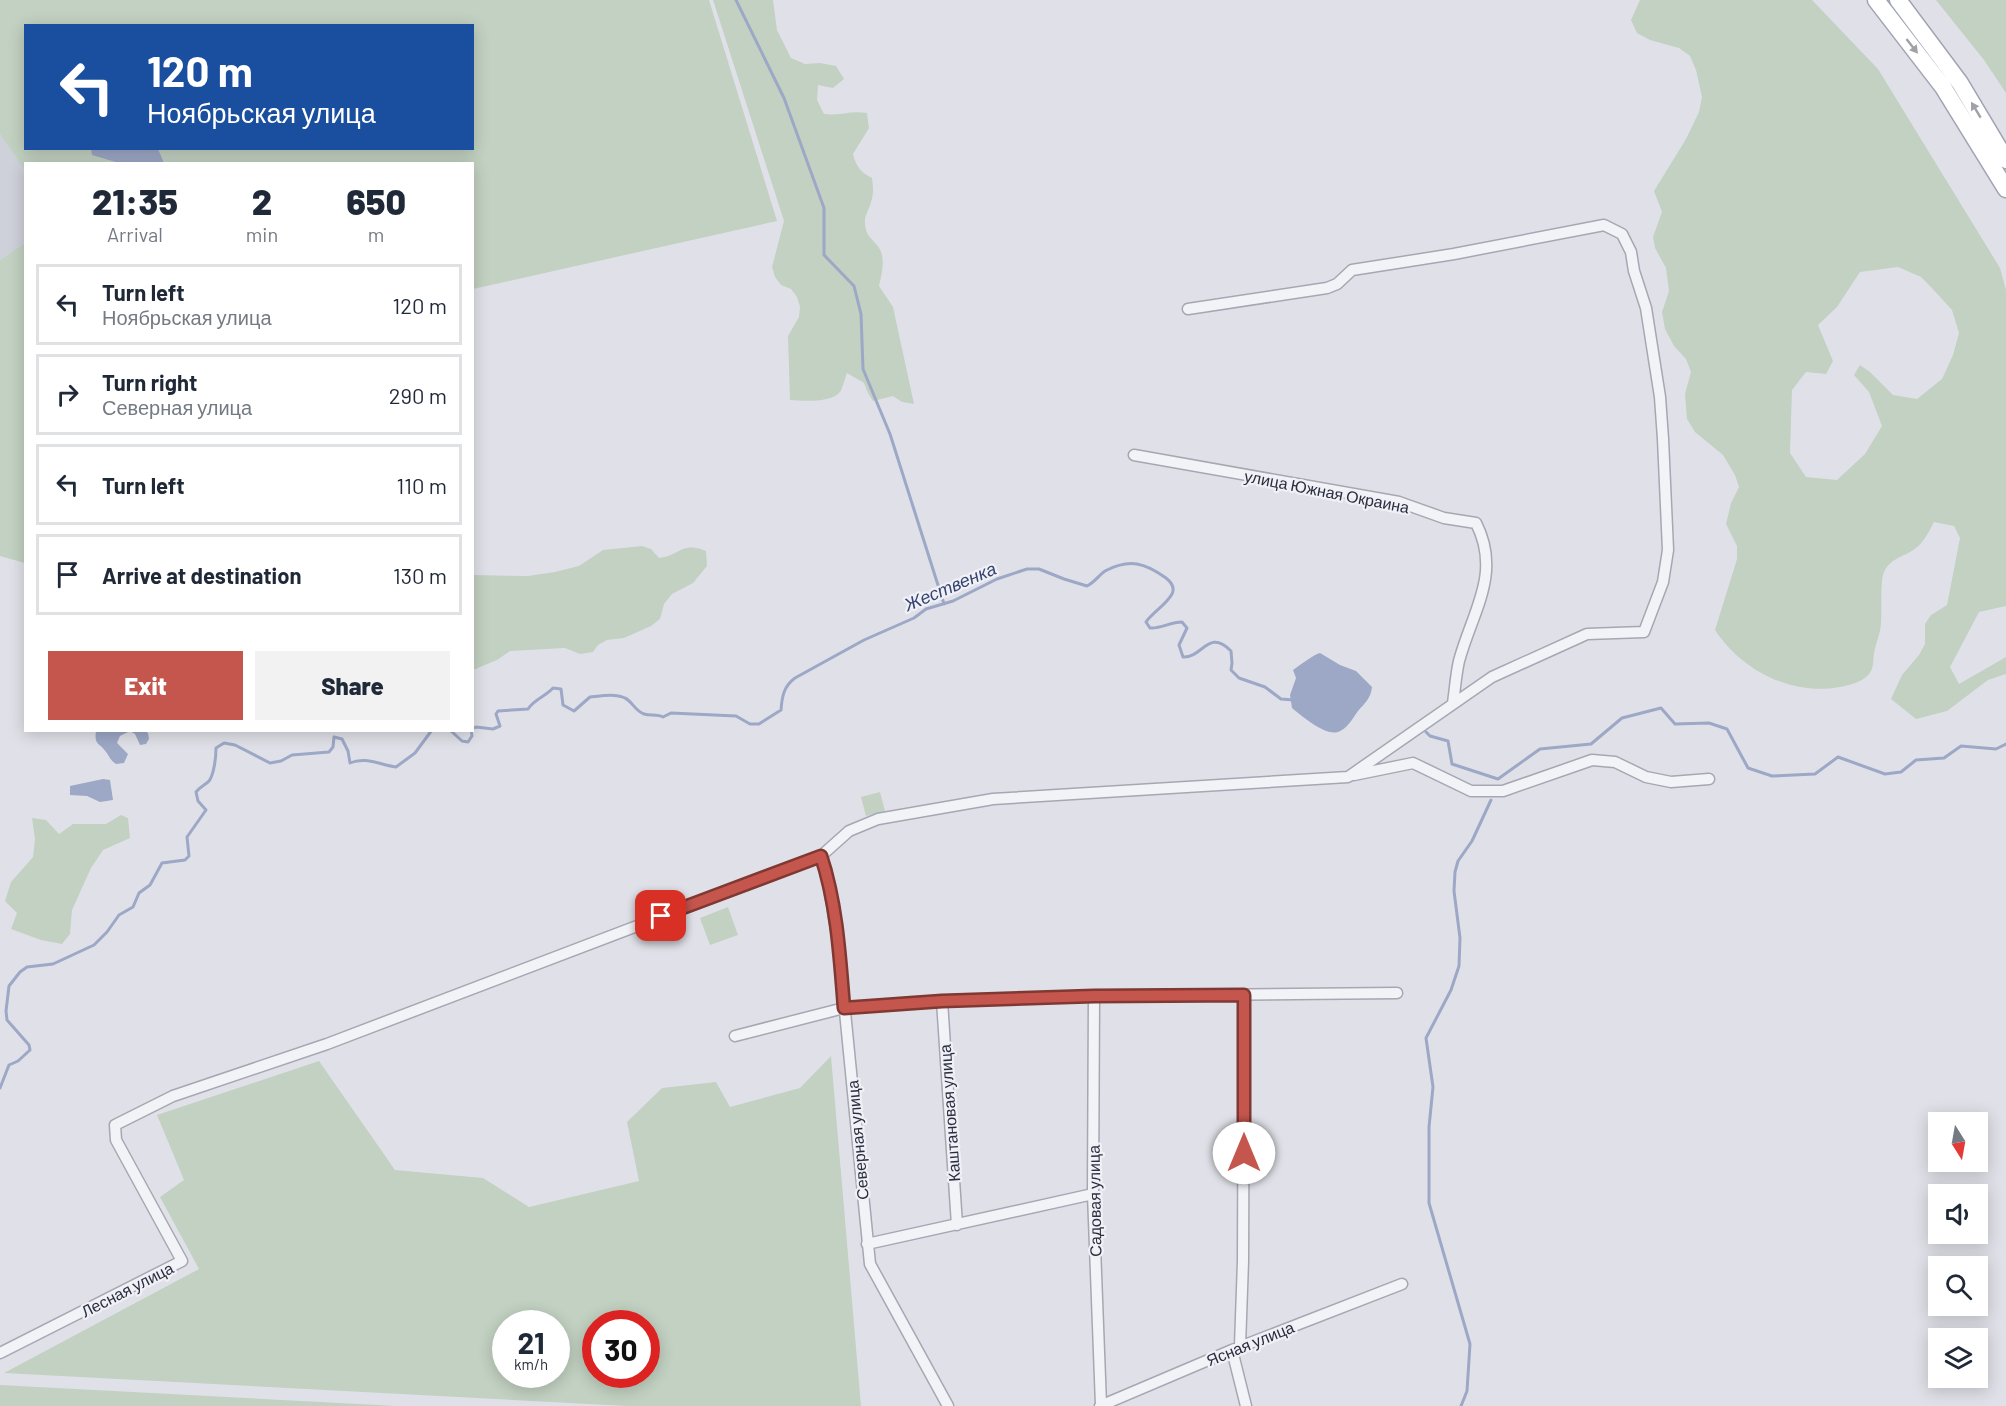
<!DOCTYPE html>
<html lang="en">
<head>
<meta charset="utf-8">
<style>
	body { margin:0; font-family:Barlow,sans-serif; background:#f2f2f3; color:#1f2937; height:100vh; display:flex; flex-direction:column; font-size:22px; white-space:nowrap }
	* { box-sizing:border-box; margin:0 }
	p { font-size:20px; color:#747a83 }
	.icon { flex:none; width:33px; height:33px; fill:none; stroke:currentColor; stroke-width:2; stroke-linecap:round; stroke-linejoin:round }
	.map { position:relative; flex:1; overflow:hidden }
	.side { position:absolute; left:24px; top:162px; width:450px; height:570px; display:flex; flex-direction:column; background:#fff; border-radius:0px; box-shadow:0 3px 15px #0003 }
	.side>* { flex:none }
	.hud { position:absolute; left:24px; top:24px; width:450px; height:126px; border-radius:0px; box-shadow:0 3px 15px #0003; background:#1a4fa0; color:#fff; overflow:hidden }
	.needle { width:39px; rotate:169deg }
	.fabs { position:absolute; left:1928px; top:1112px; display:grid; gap:12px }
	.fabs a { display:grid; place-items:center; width:60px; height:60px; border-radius:0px; background:#fff; box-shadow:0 3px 15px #0003; font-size:30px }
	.speed { position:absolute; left:492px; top:1310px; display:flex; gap:12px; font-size:30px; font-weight:700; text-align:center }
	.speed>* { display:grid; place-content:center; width:78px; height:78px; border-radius:50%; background:#fff; box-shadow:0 3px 15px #0003; line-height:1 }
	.speed small { font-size:15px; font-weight:400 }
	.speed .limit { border:9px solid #d22; background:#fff; color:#111 }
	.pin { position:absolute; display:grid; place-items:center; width:51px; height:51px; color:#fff; margin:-26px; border-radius:12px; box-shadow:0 3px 9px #0006 }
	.me { position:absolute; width:66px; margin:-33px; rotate:0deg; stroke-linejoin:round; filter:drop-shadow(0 0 4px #0008) }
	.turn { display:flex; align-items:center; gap:21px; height:126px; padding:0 24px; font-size:27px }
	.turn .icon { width:78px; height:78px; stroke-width:2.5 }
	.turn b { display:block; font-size:42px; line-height:51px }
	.eta { display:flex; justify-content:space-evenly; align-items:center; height:102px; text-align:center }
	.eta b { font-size:36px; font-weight:800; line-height:42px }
	.primary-button { display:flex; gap:12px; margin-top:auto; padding:12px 24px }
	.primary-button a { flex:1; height:69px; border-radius:0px; background:#c5564d; color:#fff; font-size:24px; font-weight:800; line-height:69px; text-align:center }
	.primary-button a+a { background:#f2f2f3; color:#1f2937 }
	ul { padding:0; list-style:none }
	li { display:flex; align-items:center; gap:18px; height:81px; margin:0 12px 9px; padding:0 12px; border:3px solid #e0e1e3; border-radius:0px }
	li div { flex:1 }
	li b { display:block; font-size:22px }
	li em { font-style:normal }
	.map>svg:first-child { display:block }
</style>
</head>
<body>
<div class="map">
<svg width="2006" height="1406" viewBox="0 0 2006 1406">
	<rect width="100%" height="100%" fill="#e0e1e8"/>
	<path fill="#ced0da" d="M 0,134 L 26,170 L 25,243 L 0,260 Z"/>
	<path fill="#c2d1c2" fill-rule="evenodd" d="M 0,0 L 709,0 L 777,221 L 473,289 L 472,164 L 26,164 L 25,170 L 0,134 ZM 26,26 L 472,26 L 472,148 L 26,148 Z
		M 713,0 L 773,0 L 777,30 L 791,58 L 805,64 L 820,63 L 836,66 L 844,79 L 833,88 L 818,85 L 817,100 L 824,114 C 839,116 851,110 867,113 L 869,128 L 853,154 C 856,166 860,172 872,178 C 873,186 874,194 871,202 C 869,210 864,216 865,224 C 866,235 870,237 876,244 C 887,255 882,273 879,286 L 893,307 L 914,404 L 902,402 L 893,396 L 873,401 L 868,393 L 864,383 L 847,373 C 845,378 843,387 840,392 C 831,403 803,401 790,400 L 788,336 L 799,317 L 800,307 L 797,297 L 791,289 L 781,285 L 775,277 L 772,267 L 784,221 Z
		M 1640,0 L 1812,0 L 1878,69 L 2000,268 L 2006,290 L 2006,606 L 1979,612 L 1950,667 L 1959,684 L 2006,657 L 2006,674 L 1988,680 L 1947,711 L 1916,719 L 1891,699 L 1902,675 L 1919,655 L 1925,644 L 1925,624 L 1931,615 L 1947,605 L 1960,538 L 1954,526 L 1934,522 C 1929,531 1925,541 1916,548 C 1905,557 1891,557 1884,572 C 1880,580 1882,610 1881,622 C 1881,632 1876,642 1874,653 C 1873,659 1874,665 1871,671 C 1866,681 1851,685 1840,687 C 1792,696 1742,671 1715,630 L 1737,559 L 1737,546 L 1726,524 L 1731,503 L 1739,487 L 1735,475 L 1723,455 L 1695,432 L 1687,419 L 1685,394 L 1691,372 L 1686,359 L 1674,346 L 1665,329 L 1662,312 L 1669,291 L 1666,268 L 1655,248 L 1653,237 L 1662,212 L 1654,191 L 1686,139 L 1699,112 L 1702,97 L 1696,70 L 1690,56 L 1679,48 L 1650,40 L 1637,33 L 1631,20 ZM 1898,267 L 1921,277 L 1930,286 L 1952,310 L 1959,333 L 1953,355 L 1942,379 L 1917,399 L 1893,395 L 1870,372 L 1860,365 L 1854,375 L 1869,392 L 1882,426 L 1865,454 L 1837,480 L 1806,477 L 1790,453 L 1792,390 L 1806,372 L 1826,374 L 1833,361 L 1818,325 L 1837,307 L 1860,272 Z
		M 1936,0 L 2006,0 L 2006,93 L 1984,60 Z
		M 25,243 L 25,563 L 0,556 L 0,260 Z
		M 642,546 L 651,549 L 659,558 C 680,556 681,541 706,551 L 707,566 L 693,583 L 672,594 L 664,604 L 660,619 L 651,626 L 624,638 L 607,640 L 598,645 L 593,652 L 580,654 L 565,648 L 510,651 L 497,660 L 473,670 L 473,575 L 528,576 L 555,572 L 579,566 L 603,550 Z
		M 880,792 L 885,811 L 866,816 L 861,797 Z
		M 121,815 L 128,818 L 130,838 L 103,850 L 91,868 L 72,910 L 70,934 L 62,944 L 41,940 L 11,929 L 17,913 L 5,901 L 11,882 L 33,857 L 35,839 L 32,818 L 46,820 L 59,834 L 73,824 L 106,824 Z
		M 728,907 L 738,935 L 710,945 L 700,918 Z
		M 831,1056 L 861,1406 L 626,1406 L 4,1373 L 199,1269 L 160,1197 L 184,1180 L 157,1115 L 319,1061 L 395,1170 L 483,1178 L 529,1207 L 639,1181 L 627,1122 L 662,1088 L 716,1082 L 730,1107 L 800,1088 ZM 506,1323 L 556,1323 L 556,1374 L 506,1374 ZM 596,1323 L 646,1323 L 646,1374 L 596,1374 Z
		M 0,1385 L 396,1406 L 0,1406 Z"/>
	<path fill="#9da8c6" d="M 91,149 L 158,149 L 164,163 L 119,163 L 92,155 Z
		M 1320,653 L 1340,665 L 1356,671 L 1372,687 C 1371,698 1365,703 1358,711 C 1353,718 1347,729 1338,732 C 1325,736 1302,716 1292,708 L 1290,695 L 1296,678 L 1293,670 C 1300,665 1313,655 1320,653 Z
		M 145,731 L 148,733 L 149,739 L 146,744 L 140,745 L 135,734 L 130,731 L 120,736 L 117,743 L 128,754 L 124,763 L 116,764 C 110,760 110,757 106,752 C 99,742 94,746 96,731 Z
		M 103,779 L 110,780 L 113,800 L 100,802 L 87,796 L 70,795 L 70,786 Z"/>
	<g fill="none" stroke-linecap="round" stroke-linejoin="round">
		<path stroke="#9da8c6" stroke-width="3" d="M 736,0 L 784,98 L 824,208 L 824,255 L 854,286 L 861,314 L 863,369 L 890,434 L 944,604
			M 472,729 L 476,727 L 493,729 L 500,726 L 496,714 L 498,711 L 528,709 C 534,699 545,697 553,688 L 561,689 L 563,705 L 574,711 L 590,697 C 600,696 615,693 625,698 C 632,701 635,711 644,714 C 650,716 657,714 663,717 L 671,713 L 736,716 L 750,724 L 759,724 L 781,710 C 782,696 784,686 795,678 L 864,640 L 914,618 L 926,609 L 953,601 L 997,579 L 1027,569 L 1039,569 L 1064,579 L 1087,586 C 1095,582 1099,575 1105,571 C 1130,558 1145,563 1166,578 C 1171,582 1175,588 1172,594 C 1166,605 1153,612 1146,622 L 1150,628 C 1161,629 1170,622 1182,622 L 1187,628 L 1179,645 L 1183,657 C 1203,658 1208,628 1231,651 L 1232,663 L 1231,670 L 1239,678 L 1265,687 L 1281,699 L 1294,700
			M 450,730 L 462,741 L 468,742 L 472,736 L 471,730
			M 1426,732 L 1430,736 L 1448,741 L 1452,764 L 1498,779 L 1540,749 L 1591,744 L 1622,718 L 1661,708 L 1675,724 L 1709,723 L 1727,729 L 1748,768 L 1772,776 L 1815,774 L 1838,757 L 1885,774 L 1901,772 L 1916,760 L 1944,758 L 1961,746 L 1996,749 L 2006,744
			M 0,1088 L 9,1065 L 18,1061 L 30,1050 L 29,1045 L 7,1020 L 6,1011 L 9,986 L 20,972 L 27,967 L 53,964 L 94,945 L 107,932 L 119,915 L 133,907 L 139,893 L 150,885 L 162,863 L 185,860 L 189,856 L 187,837 L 206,810 L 198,801 L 196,792 C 200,787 203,786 208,782 C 214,777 216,756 216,748 L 224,743 L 235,745 L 270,763 L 281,761 L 292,755 L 329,752 L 333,747 L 334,737 L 342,739 L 348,751 L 350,763 C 366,756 380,765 396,767 L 415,753 L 432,730
			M 1461,1406 L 1467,1391 L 1470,1344 L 1429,1203 L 1429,1127 L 1433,1087 L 1426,1038 L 1451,990 L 1459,966 L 1460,938 L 1454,891 L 1455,872 L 1458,861 L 1472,841 L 1491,800"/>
		<defs>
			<path id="street" d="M 1134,455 L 1399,502 L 1444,518 L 1476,523 C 1502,574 1472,612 1459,661 C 1456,674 1455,689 1453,703
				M 1354,775 L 1413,763 L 1471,791 L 1503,791 L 1592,760 L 1615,762 L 1646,777 L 1671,782 L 1709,779
				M 821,856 L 826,869 L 838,941 L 870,1264 L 948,1406
				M 1094,996 L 1093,1194 L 1101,1405
				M 942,1001 L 957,1225
				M 735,1036 L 844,1008 L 942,1001 L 1094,996 L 1397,993
				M 867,1244 L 1093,1194
				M 1240,1346 L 1243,1261 L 1244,995
				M 1232,1350 L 1246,1406
				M 0,1353 L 182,1261 L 116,1140 L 115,1125 L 173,1096 L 327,1044 L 821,856 L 849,831 L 878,819 L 993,799 L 1348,777 L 1492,677 L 1587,634 L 1644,632 L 1663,582 L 1668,550 L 1663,439 L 1660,397 L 1646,308 L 1634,271 L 1631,252 L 1622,234 L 1604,225 L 1454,254 L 1352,270 L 1337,284 L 1327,288 L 1188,309
				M 1100,1406 L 1232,1350 L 1402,1284"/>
			<path id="primary" d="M 1876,0 L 1943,87 L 2006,189
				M 1898,0 L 1960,83 L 2006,160"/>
		</defs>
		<use href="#street" stroke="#a6a7b2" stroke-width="13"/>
		<use href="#primary" stroke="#a0a3b3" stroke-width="19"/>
		<use href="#street" stroke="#f2f3f7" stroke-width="10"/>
		<use href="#primary" stroke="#fff" stroke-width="16"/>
	</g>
	<defs><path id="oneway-solid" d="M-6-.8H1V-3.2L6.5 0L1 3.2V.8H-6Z" transform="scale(1.5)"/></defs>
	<g fill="#9fa0a8">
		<use href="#oneway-solid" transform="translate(1912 46) rotate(52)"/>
		<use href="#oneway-solid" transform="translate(1976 110) rotate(-121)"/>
	</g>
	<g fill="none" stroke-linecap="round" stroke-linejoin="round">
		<defs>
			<path id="route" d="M 661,916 L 821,856 C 837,904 840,958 844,1008 L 942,1001 L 1094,996 L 1244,995 L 1244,1153"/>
		</defs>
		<use href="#route" stroke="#803832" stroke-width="15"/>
		<use href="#route" stroke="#c5564d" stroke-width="10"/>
	</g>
	<g text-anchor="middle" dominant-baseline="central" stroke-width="4.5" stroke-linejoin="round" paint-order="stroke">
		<g font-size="16" fill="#2a2d3e" stroke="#eff1f6">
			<text transform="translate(1327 491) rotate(11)">улица Южная Окраина</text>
			<text transform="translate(949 1113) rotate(-94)">Каштановая улица</text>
			<text transform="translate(857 1140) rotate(-95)">Северная улица</text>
			<text transform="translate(1094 1201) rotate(-91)">Садовая улица</text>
			<text transform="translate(127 1289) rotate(-27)">Лесная улица</text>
			<text transform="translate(1250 1343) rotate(-22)">Ясная улица</text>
		</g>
		<g font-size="18" font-style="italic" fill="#374370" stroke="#eff1f6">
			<text transform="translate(950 586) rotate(-23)">Жественка</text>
		</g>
	</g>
</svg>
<div class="fabs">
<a><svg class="needle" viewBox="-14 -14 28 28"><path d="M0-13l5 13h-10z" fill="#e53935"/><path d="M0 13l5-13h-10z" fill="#747a83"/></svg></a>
<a><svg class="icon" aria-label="sound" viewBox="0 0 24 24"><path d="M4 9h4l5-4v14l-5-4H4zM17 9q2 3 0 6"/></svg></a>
<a><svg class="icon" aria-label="search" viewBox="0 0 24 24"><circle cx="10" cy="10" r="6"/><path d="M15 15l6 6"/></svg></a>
<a><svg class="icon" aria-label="layers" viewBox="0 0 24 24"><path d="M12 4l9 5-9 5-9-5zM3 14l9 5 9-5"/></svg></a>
</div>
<div class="speed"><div>21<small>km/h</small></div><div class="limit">30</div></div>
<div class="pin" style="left:661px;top:916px;background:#d93025"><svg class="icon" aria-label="arrive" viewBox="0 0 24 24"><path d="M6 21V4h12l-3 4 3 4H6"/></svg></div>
<svg class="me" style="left:1244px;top:1153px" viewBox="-20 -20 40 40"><circle r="19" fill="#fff"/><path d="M0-13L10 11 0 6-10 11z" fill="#c5564d"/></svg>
<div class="hud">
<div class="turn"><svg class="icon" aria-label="left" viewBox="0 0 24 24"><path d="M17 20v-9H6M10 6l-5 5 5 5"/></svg><div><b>120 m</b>Ноябрьская улица</div></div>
</div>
<section class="side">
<div class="eta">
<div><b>21:35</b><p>Arrival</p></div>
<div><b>2</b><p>min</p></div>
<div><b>650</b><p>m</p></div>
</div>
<ul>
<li><svg class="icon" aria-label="left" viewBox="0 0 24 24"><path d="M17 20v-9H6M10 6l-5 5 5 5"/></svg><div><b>Turn left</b><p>Ноябрьская улица</p></div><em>120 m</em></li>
<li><svg class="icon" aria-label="right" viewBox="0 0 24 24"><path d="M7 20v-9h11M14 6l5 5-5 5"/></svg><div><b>Turn right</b><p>Северная улица</p></div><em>290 m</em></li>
<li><svg class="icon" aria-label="left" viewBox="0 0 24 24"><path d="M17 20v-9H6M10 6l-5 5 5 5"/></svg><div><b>Turn left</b></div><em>110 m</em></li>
<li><svg class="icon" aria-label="arrive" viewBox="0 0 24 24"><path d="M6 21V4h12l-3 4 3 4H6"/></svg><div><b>Arrive at destination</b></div><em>130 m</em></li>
</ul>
<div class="primary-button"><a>Exit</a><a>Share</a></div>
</section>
</div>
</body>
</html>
